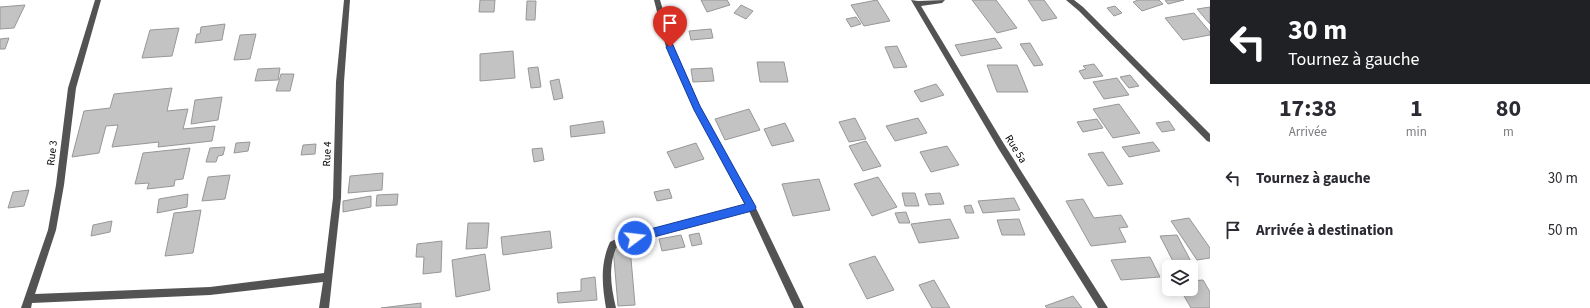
<!DOCTYPE html>
<html lang="fr">
<head>
<meta charset="utf-8">
<style>
	body { margin:0; font-family:"Source Sans 3",sans-serif; background:#f7f7f7; color:#2b2b33; height:100vh; display:flex; flex-direction:column; font-size:15px; white-space:nowrap }
	* { box-sizing:border-box; margin:0 }
	p { font-size:13px; color:#7c7c81 }
	.icon { flex:none; width:22px; height:22px; fill:none; stroke:currentColor; stroke-width:2; stroke-linecap:round; stroke-linejoin:round }
	.map { position:relative; flex:1; overflow:hidden }
	.details { display:flex; flex-direction:column; background:#fff; width:380px }
	.details>* { flex:none }
	.banner { background:#202124; color:#fff; overflow:hidden }
	.controls { position:absolute; left:1162px; top:260px; display:grid; gap:8px }
	.controls a { display:grid; place-items:center; width:36px; height:36px; border-radius:6px; background:#fff; box-shadow:0 2px 10px #0003; font-size:20px }
	.pin { position:absolute; display:grid; place-items:center; width:34px; height:34px; color:#fff; margin:-41px -17px; border-radius:50% 50% 50% 0; rotate:-45deg; box-shadow:0 0 4px #0007 }
	.pin .icon { rotate:45deg }
	.me { position:absolute; width:44px; margin:-22px; rotate:75deg; stroke-linejoin:round; filter:drop-shadow(0 0 3px #0008) }
	.turn { display:flex; align-items:center; gap:14px; height:84px; padding:0 12px; font-size:18px }
	.turn .icon { width:52px; height:52px; stroke-width:2.5 }
	.turn b { display:block; font-size:28px; line-height:34px }
	.eta { display:flex; justify-content:space-evenly; align-items:center; height:68px; text-align:center }
	.eta b { font-size:24px; font-weight:700; line-height:28px }
	ul { padding:0; list-style:none }
	li { display:flex; align-items:center; gap:12px; height:52px; padding:0 12px }
	li div { flex:1 }
	li b { display:block; font-size:15px }
	li em { font-style:normal }
	main { display:flex; flex:1; min-height:0 }
	.map>svg:first-child { display:block }
</style>
</head>
<body>
<main>
<div class="map">
<svg width="1210" height="308" viewBox="0 0 1210 308">
	<rect width="100%" height="100%" fill="#fff"/>
	<path fill="#c3c3c3" stroke="#979797" d="M 480,0 L 495,0 L 494,12 L 479,12 Z
		M 701,0 L 727,0 L 730,5 L 707,12 Z
		M 877,0 L 890,21 L 864,26 L 851,5 Z
		M 972,0 L 996,0 L 1017,28 L 997,33 Z
		M 1028,0 L 1044,0 L 1057,18 L 1042,21 Z
		M 1138,0 L 1159,0 L 1163,4 L 1142,11 L 1133,2 Z
		M 1165,0 L 1184,0 L 1168,4 Z
		M 527,1 L 536,1 L 535,20 L 526,20 Z
		M 25,5 L 14,28 L 0,29 L 0,7 Z
		M 741,5 L 753,11 L 746,19 L 734,13 Z
		M 1115,6 L 1122,13 L 1114,16 L 1107,8 Z
		M 1210,7 L 1210,24 L 1197,9 Z
		M 1194,13 L 1210,32 L 1210,35 L 1183,40 L 1165,18 Z
		M 856,17 L 861,24 L 851,27 L 846,19 Z
		M 225,24 L 222,40 L 195,43 L 197,34 L 200,34 L 201,27 Z
		M 179,28 L 172,56 L 142,58 L 150,30 Z
		M 711,29 L 713,38 L 691,40 L 689,31 Z
		M 256,34 L 250,59 L 234,60 L 240,35 Z
		M 9,38 L 5,49 L 0,49 L 0,39 Z
		M 995,38 L 1002,48 L 961,56 L 955,45 Z
		M 1030,43 L 1043,65 L 1034,66 L 1020,44 Z
		M 897,46 L 907,67 L 894,68 L 885,47 Z
		M 513,51 L 515,78 L 480,81 L 480,54 Z
		M 757,62 L 784,62 L 788,82 L 760,82 Z
		M 1094,64 L 1103,76 L 1084,79 L 1079,71 L 1086,69 L 1083,66 Z
		M 987,65 L 1017,65 L 1028,92 L 997,92 Z
		M 538,67 L 541,87 L 531,88 L 528,68 Z
		M 280,68 L 278,80 L 255,81 L 258,69 Z
		M 712,68 L 714,81 L 693,82 L 691,69 Z
		M 281,74 L 294,74 L 290,91 L 276,91 Z
		M 1130,75 L 1139,86 L 1129,88 L 1120,77 Z
		M 1117,78 L 1129,95 L 1104,99 L 1093,82 Z
		M 559,79 L 563,98 L 554,100 L 550,81 Z
		M 936,84 L 944,95 L 921,102 L 914,91 Z
		M 172,88 L 167,111 L 188,109 L 183,129 L 215,126 L 212,141 L 158,147 L 159,142 L 112,147 L 118,125 L 106,126 L 99,153 L 72,157 L 84,111 L 110,108 L 114,94 Z
		M 222,97 L 218,120 L 191,124 L 195,100 Z
		M 1119,104 L 1140,133 L 1113,138 L 1093,109 Z
		M 749,109 L 760,130 L 725,140 L 715,119 Z
		M 855,118 L 866,139 L 849,142 L 839,122 Z
		M 918,118 L 927,133 L 895,141 L 886,126 Z
		M 1097,119 L 1103,128 L 1083,132 L 1077,122 Z
		M 603,121 L 605,133 L 571,137 L 570,126 Z
		M 1169,121 L 1175,130 L 1162,132 L 1156,123 Z
		M 785,123 L 794,141 L 772,146 L 764,129 Z
		M 866,141 L 881,166 L 863,171 L 849,146 Z
		M 250,142 L 248,151 L 234,153 L 236,143 Z
		M 1153,142 L 1160,151 L 1129,157 L 1122,147 Z
		M 696,143 L 704,159 L 675,168 L 667,152 Z
		M 316,144 L 315,154 L 301,155 L 303,145 Z
		M 947,146 L 959,165 L 931,172 L 920,152 Z
		M 225,147 L 223,155 L 218,156 L 216,162 L 206,162 L 210,148 Z
		M 190,148 L 183,179 L 175,180 L 174,186 L 147,189 L 149,183 L 135,184 L 143,153 Z
		M 542,148 L 544,160 L 534,162 L 532,149 Z
		M 1103,152 L 1123,184 L 1108,186 L 1088,154 Z
		M 383,173 L 382,190 L 348,193 L 350,176 Z
		M 230,175 L 225,199 L 202,201 L 208,177 Z
		M 878,177 L 897,207 L 872,216 L 854,184 Z
		M 819,179 L 830,210 L 793,216 L 782,184 Z
		M 669,189 L 672,198 L 657,201 L 654,192 Z
		M 29,190 L 24,206 L 8,208 L 13,192 Z
		M 902,193 L 915,193 L 919,206 L 905,206 Z
		M 940,193 L 944,204 L 929,205 L 925,194 Z
		M 188,194 L 187,207 L 157,213 L 159,199 Z
		M 398,194 L 397,205 L 376,206 L 377,195 Z
		M 371,196 L 371,207 L 343,212 L 343,201 Z
		M 1014,198 L 1020,210 L 983,213 L 978,201 Z
		M 1083,199 L 1094,218 L 1121,215 L 1128,227 L 1119,228 L 1126,242 L 1091,246 L 1066,201 Z
		M 971,205 L 974,213 L 966,213 L 964,206 Z
		M 201,210 L 193,253 L 165,256 L 174,213 Z
		M 906,212 L 910,223 L 899,223 L 895,213 Z
		M 1189,218 L 1210,248 L 1210,258 L 1197,260 L 1171,221 Z
		M 950,219 L 959,238 L 919,243 L 911,224 Z
		M 1019,219 L 1025,235 L 1002,235 L 997,220 Z
		M 112,221 L 110,232 L 91,236 L 93,225 Z
		M 468,223 L 489,223 L 487,248 L 466,249 Z
		M 550,231 L 552,248 L 503,255 L 501,237 Z
		M 699,233 L 702,244 L 692,246 L 689,235 Z
		M 681,235 L 685,247 L 662,251 L 659,239 Z
		M 1177,235 L 1196,271 L 1191,271 L 1191,267 L 1176,267 L 1160,236 Z
		M 442,241 L 441,272 L 423,274 L 424,257 L 416,257 L 417,244 Z
		M 613,247 L 630,247 L 635,305 L 618,306 Z
		M 485,254 L 490,290 L 456,297 L 452,260 Z
		M 875,256 L 894,290 L 867,299 L 849,264 Z
		M 1150,257 L 1160,277 L 1121,280 L 1111,260 Z
		M 595,277 L 597,300 L 558,303 L 557,293 L 581,291 L 581,279 Z
		M 934,280 L 950,308 L 932,308 L 919,285 Z
		M 1203,280 L 1210,292 L 1210,308 L 1191,308 L 1180,289 L 1191,289 L 1191,281 Z
		M 1073,296 L 1082,308 L 1047,308 L 1045,306 Z
		M 421,303 L 421,308 L 381,308 Z"/>
	<g fill="none" stroke-linecap="round" stroke-linejoin="round">
		<path fill="#535353" fill-rule="evenodd" d="M 95,0 L 101,0 L 76,88 L 64,185 L 56,230 L 35,294 L 210,287 L 324,273 L 333,198 L 336,82 L 344,0 L 350,0 L 344,82 L 341,198 L 329,308 L 319,308 L 323,282 L 210,295 L 32,303 L 31,308 L 21,308 L 48,230 L 56,185 L 68,88 Z
			M 654,0 L 660,0 L 674,47 L 700,106 L 754,204 L 804,308 L 794,308 L 749,211 L 622,245 L 616,248 C 608,268 611,287 616,308 L 606,308 C 602,285 600,264 610,242 L 620,237 L 745,205 L 693,107 L 666,47 Z
			M 911,0 L 918,1 L 945,0 L 942,3 L 921,6 L 1004,144 L 1108,308 L 1098,308 L 998,148 Z
			M 1066,0 L 1074,0 L 1083,7 L 1210,134 L 1210,142 L 1207,141 L 1079,11 Z"/>
	</g>
	<path fill="#2563eb" stroke="#184099" d="M 670,44 L 673,45 L 700,106 L 756,207 L 755,210 L 752,211 L 635,242 L 631,241 L 630,238 L 631,234 L 635,233 L 745,204 L 694,110 L 666,47 Z"/>
	<g text-anchor="middle" dominant-baseline="central" stroke-width="3" stroke-linejoin="round" paint-order="stroke">
		<g font-size="11" fill="#000" stroke="#fff">
			<text transform="translate(1016 149) rotate(58)">Rue 5a</text>
			<text transform="translate(52 153) rotate(-83)">Rue 3</text>
			<text transform="translate(327 154) rotate(-88)">Rue 4</text>
		</g>
	</g>
</svg>
<div class="controls">
<a><svg class="icon" aria-label="layers" viewBox="0 0 24 24"><path d="M12 4l9 5-9 5-9-5zM3 14l9 5 9-5"/></svg></a>
</div>
<div class="pin" style="left:670px;top:47px;background:#d93025"><svg class="icon" aria-label="arrive" viewBox="0 0 24 24"><path d="M6 21V4h12l-3 4 3 4H6"/></svg></div>
<svg class="me" style="left:635px;top:238px" viewBox="-20 -20 40 40"><circle r="17" fill="#2563eb" stroke="#fff" stroke-width="3"/><path d="M0-11L8 9 0 5-8 9z" fill="#fff"/></svg>
</div>
<section class="details">
<div class="banner">
<div class="turn"><svg class="icon" aria-label="left" viewBox="0 0 24 24"><path d="M17 20v-9H6M10 6l-5 5 5 5"/></svg><div><b>30 m</b>Tournez à gauche</div></div>
</div>
<div class="eta">
<div><b>17:38</b><p>Arrivée</p></div>
<div><b>1</b><p>min</p></div>
<div><b>80</b><p>m</p></div>
</div>
<ul>
<li><svg class="icon" aria-label="left" viewBox="0 0 24 24"><path d="M17 20v-9H6M10 6l-5 5 5 5"/></svg><div><b>Tournez à gauche</b></div><em>30 m</em></li>
<li><svg class="icon" aria-label="arrive" viewBox="0 0 24 24"><path d="M6 21V4h12l-3 4 3 4H6"/></svg><div><b>Arrivée à destination</b></div><em>50 m</em></li>
</ul>
</section>
</main>
</body>
</html>
